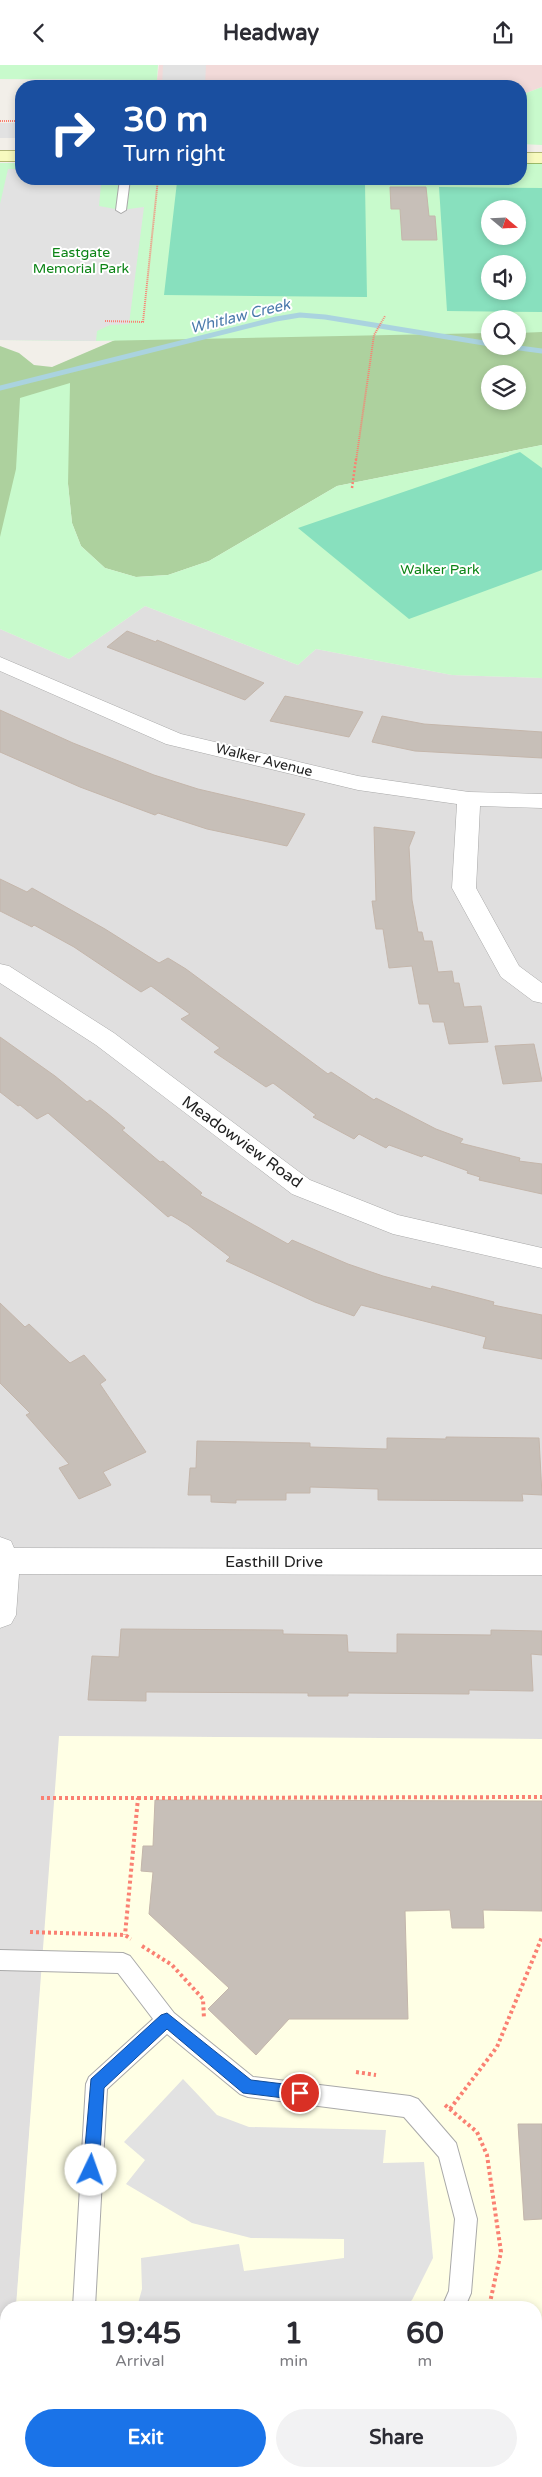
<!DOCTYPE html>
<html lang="en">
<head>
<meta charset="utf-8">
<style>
	body { margin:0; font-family:"Varela Round",sans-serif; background:#f2f2f3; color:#2b2b33; height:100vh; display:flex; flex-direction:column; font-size:19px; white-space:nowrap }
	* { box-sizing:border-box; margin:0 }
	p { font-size:16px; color:#7c7c81 }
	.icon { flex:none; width:28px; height:28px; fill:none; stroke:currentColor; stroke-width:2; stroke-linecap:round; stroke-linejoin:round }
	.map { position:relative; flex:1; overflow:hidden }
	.drawer { position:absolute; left:0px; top:2236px; width:542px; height:176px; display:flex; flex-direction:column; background:#fff; border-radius:20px 20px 0 0; box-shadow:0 2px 8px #0003 }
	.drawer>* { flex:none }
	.top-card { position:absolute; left:15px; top:15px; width:512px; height:105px; border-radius:20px; box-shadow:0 2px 8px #0003; background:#1a4fa0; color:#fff; overflow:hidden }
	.needle { width:32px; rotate:109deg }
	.tools { position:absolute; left:481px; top:135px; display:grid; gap:10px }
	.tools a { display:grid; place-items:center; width:45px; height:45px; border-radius:50%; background:#fff; box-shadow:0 2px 8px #0003; font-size:25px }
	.pin { position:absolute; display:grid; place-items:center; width:42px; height:42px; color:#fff; margin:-21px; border:2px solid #fff; border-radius:50%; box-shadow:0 1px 5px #0007 }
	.me { position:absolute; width:55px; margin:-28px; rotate:3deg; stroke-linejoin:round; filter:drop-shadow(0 0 4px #0008) }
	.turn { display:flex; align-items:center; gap:18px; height:105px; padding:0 25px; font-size:22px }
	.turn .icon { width:65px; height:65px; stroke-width:2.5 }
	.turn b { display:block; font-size:35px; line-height:42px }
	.eta { display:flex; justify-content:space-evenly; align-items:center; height:85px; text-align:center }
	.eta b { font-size:30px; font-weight:700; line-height:35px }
	.cta { display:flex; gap:10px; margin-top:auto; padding:10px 25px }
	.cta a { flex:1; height:58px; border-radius:30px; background:#1a73e8; color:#fff; font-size:20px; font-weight:700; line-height:58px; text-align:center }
	.cta a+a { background:#f2f2f3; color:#2b2b33 }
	header { display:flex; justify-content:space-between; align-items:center; height:65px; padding:0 25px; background:#fff; font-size:22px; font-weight:700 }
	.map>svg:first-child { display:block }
</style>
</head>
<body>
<header><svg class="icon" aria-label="back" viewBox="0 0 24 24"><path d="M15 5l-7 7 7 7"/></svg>Headway<svg class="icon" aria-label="share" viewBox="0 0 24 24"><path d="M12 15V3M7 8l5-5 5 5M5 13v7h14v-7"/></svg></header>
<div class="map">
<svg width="542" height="2412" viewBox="0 0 542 2412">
	<rect width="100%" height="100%" fill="#f2efe9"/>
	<path fill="#e0dfdf" d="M 145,541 L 298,600 L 316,584 L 452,610 L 542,613 L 542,1674 L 60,1671 L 16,2242 L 6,2242 L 6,2406 L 45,2406 L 46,2412 L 0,2412 L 0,564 L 69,594 Z"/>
	<path fill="#f2dad9" d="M 159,0 L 542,0 L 542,22 L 521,30 L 521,21 L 156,21 Z"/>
	<path fill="#ffffe5" d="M 59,1671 L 542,1674 L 542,2412 L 46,2412 L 45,2406 L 536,2406 L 536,2242 L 16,2242 Z"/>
	<path fill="#add19e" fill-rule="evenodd" d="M 143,263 L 490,267 L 490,281 L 518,281 L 518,267 L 542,267 L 542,380 L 337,421 L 209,496 L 168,510 L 136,512 L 105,503 L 81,481 L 72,458 L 68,419 L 11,480 L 0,475 L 0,281 L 19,288 L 34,300 L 52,302 ZM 490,309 L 518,309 L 518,336 L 490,336 Z"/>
	<path fill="#c8facc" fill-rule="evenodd" d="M 0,0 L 158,0 L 157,15 L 0,14 Z
		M 542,22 L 542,80 L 521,79 L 521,30 Z
		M 0,98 L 21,98 L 21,114 L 521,114 L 521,98 L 542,98 L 542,267 L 518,268 L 518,254 L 490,254 L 490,268 L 96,276 L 0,275 ZM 490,144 L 518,144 L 518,171 L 490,171 ZM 490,199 L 518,199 L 518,226 L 490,226 Z
		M 70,318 L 68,419 L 72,458 L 81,481 L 105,503 L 136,512 L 168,510 L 209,496 L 337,421 L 542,380 L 542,613 L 452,610 L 316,584 L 298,600 L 145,541 L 69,594 L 0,564 L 0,472 L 16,404 L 20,333 Z
		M 542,2304 L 542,2412 L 533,2412 L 533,2406 L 536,2406 L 536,2306 Z"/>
	<path fill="#88e0be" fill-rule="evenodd" d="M 177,117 L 365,119 L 367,232 L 164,230 Z
		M 439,122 L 542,123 L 542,247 L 447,246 ZM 490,144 L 518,144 L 518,171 L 490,171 ZM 490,199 L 518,199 L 518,226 L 490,226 Z
		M 520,387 L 542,403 L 542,505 L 409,554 L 298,463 Z"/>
	<path fill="#e2e2e2" d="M 163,0 L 206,0 L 205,21 L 162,21 Z
		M 0,58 L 21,58 L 21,73 L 0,73 Z
		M 8,104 L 21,104 L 21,114 L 71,114 L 83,119 L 101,119 L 99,141 L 121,145 L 144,142 L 129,259 L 110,260 L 97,266 L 96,276 L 0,275 L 0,139 Z
		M 183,2014 L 217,2050 L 249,2062 L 386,2065 L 383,2098 L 424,2097 L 433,2193 L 412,2235 L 404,2242 L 137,2242 L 142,2224 L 141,2193 L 239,2179 L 244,2206 L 344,2193 L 344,2174 L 251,2173 L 192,2158 L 126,2119 L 145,2095 L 124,2077 Z"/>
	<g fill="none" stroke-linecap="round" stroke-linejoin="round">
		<path stroke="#aad3df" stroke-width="5" d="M 505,281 L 542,286
			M 0,323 L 276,254 L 300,250 L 325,252 L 490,279"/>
	</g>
	<path fill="#c7bfb8" stroke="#c4b6ab" d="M 390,122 L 426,122 L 429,151 L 435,151 L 437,175 L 402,175 L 400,144 L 391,144 Z
		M 127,566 L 156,577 L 157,575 L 264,618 L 245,635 L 107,582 Z
		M 285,631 L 363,647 L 349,672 L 270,656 Z
		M 0,645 L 73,678 L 154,710 L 198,724 L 305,749 L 287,781 L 207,764 L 158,748 L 155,750 L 80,722 L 0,687 Z
		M 382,651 L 424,659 L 542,667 L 542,693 L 415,686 L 372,677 Z
		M 374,762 L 415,767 L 409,782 L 412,835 L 418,867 L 422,867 L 424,876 L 432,876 L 438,907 L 452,906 L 454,918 L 459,918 L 464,942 L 481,941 L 488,977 L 449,979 L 444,957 L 433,957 L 429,939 L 419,939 L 412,901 L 389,903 L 383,864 L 376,864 L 372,836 L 376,836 Z
		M 0,814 L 27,827 L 32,823 L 105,864 L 159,898 L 168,893 L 186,904 L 328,1009 L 331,1007 L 374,1035 L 376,1033 L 436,1064 L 463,1074 L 460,1078 L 520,1093 L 519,1096 L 542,1099 L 542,1129 L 479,1115 L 480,1112 L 467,1108 L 468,1106 L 424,1090 L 422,1092 L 389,1080 L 386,1083 L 359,1069 L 354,1074 L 313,1052 L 316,1050 L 273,1018 L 266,1022 L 214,987 L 220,983 L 181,954 L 190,949 L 151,921 L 141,927 L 74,882 L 34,860 L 32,862 L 0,846 Z
		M 0,972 L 55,1011 L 87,1037 L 90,1035 L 107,1048 L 125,1063 L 122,1065 L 160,1097 L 163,1096 L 202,1128 L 200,1130 L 288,1179 L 292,1175 L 348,1199 L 383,1211 L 431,1224 L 432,1221 L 494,1237 L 493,1240 L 542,1250 L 542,1294 L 483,1283 L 486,1272 L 361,1240 L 354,1251 L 315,1237 L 226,1196 L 230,1192 L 188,1160 L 171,1150 L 168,1152 L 48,1048 L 37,1054 L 20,1040 L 18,1041 L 0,1027 Z
		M 534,979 L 542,1016 L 503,1019 L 495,981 Z
		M 0,1238 L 25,1262 L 29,1259 L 70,1298 L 84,1290 L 106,1315 L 100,1319 L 146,1387 L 103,1407 L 111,1420 L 79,1434 L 59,1403 L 69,1399 L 26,1350 L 30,1348 L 0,1318 Z
		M 446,1372 L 539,1373 L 542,1430 L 522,1429 L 523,1436 L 378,1435 L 378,1424 L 310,1422 L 310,1428 L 286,1428 L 286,1435 L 236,1435 L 236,1438 L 211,1437 L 211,1430 L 188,1430 L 190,1403 L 196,1403 L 197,1376 L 310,1378 L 310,1382 L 387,1384 L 387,1373 L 446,1374 Z
		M 121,1564 L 283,1565 L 283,1569 L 347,1570 L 348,1587 L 397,1588 L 397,1569 L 491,1570 L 491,1565 L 542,1566 L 542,1590 L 531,1589 L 533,1626 L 469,1625 L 469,1629 L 348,1628 L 348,1631 L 308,1631 L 308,1628 L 146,1627 L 146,1636 L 88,1635 L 92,1591 L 119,1592 Z
		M 155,1735 L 542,1736 L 542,1846 L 483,1845 L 484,1863 L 452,1863 L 450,1845 L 405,1846 L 408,1954 L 289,1954 L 256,1990 L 208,1944 L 229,1923 L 149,1849 L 153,1807 L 141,1806 L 143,1781 L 153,1781 Z
		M 518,2059 L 542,2059 L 542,2154 L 524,2155 Z"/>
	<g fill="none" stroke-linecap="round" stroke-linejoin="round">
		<defs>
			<path id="service" d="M 120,114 L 130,114 L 126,145 L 121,148 L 116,145 Z
				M 0,1885 L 123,1888 L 130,1891 L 174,1948 L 253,2012 L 410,2031 L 418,2034 L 456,2078 L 477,2154 L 471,2228 L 465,2242 L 442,2242 L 449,2226 L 455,2154 L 439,2092 L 404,2052 L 248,2032 L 240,2029 L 167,1969 L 107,2024 L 95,2242 L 73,2242 L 86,2019 L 89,2012 L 153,1954 L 118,1908 L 0,1905 Z
				M 6,2380 L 6,2404 L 0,2405 L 0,2381 Z"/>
			<path id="minor" d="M 0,592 L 181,669 L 358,711 L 469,727 L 542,729 L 542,743 L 480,741 L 476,823 L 519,901 L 542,918 L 542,938 L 533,936 L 501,912 L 452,823 L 457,739 L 358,725 L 166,679 L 0,606 Z
				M 0,899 L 9,901 L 114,968 L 310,1115 L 398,1150 L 542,1183 L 542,1203 L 393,1169 L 292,1129 L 96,980 L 0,918 Z
				M 0,1472 L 11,1476 L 14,1483 L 542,1484 L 542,1510 L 19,1509 L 16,1550 L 11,1559 L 0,1563 Z"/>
			<path id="secondary" d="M 0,86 L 21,86 L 21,96 L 0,96 Z
				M 521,88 L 542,88 L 542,98 L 521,98 Z"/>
		</defs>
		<use href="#service" stroke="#a9a9a9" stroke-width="2"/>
		<use href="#minor" stroke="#a9a9a9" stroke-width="1"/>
		<use href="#secondary" stroke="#707d05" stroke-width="1"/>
		<path stroke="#fa8072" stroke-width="2" stroke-dasharray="1 1" stroke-linecap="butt" d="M 0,56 L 21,56
			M 29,118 L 30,114
			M 77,119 L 88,118 L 95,114
			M 105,256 L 143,257 L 158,114
			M 356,396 L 374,270 L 385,251"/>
		<path stroke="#fa8072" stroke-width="2.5" stroke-dasharray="2 2" stroke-linecap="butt" d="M 352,423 L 356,394"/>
		<path stroke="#fa8072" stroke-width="4" stroke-dasharray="3 3" stroke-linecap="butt" d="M 41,1733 L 138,1733 L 125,1870
			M 138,1733 L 542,1732
			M 30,1867 L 125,1870 L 131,1874
			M 142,1881 L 172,1900 L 203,1934 L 204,1954
			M 356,2007 L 376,2010
			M 445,2040 L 477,2067 L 487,2090 L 501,2187 L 489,2242
			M 450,2044 L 497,1982 L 542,1872
			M 151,2412 L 182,2406"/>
		<use href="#service" fill="#fff" fill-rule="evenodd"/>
		<use href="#minor" fill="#fff" fill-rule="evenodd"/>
		<use href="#secondary" fill="#f7fabf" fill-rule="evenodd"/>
	</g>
	<path fill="#1a73e8" stroke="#114b97" d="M 167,1948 L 251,2015 L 300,2021 L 305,2023 L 307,2028 L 305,2033 L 300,2035 L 243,2028 L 167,1964 L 104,2023 L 99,2105 L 96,2110 L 91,2112 L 86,2110 L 83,2105 L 91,2014 L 161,1950 Z"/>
	<g text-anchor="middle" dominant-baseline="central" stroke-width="4" stroke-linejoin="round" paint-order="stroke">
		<g font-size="14" fill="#0c8416" stroke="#fff">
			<text x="81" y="187">Eastgate<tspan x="81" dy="16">Memorial Park</tspan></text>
			<text x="440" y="504">Walker Park</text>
		</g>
		<g font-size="14" fill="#222" stroke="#fff">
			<text transform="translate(264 695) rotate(14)">Walker Avenue</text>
		</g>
		<g font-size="15" font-style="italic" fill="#4a7aab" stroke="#fff">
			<text transform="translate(240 251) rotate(-14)">Whitlaw Creek</text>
		</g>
		<g font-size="16" fill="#222" stroke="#fff">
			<text transform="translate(242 1077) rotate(36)">Meadowview Road</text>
			<text x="274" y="1497">Easthill Drive</text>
		</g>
	</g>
</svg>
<div class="tools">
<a><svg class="needle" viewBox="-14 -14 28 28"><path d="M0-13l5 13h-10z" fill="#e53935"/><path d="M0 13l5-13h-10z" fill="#7c7c81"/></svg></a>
<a><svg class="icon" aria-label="sound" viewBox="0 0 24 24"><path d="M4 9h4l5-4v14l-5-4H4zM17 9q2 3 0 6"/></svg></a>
<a><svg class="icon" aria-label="search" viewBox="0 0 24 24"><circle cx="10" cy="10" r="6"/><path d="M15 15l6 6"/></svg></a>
<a><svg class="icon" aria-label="layers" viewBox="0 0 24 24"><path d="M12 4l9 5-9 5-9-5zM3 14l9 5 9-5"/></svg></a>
</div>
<div class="pin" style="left:300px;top:2028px;background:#d93025"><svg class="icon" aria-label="arrive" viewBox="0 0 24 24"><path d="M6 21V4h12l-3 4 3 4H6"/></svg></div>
<svg class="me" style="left:91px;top:2105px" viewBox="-20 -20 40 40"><circle r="19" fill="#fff"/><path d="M0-13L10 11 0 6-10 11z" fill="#1a73e8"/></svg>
<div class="top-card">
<div class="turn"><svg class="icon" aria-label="right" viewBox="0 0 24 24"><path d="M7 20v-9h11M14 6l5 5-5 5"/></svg><div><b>30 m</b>Turn right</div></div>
</div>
<section class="drawer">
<div class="eta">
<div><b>19:45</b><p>Arrival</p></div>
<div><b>1</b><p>min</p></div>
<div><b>60</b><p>m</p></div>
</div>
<div class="cta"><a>Exit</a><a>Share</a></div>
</section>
</div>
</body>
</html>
